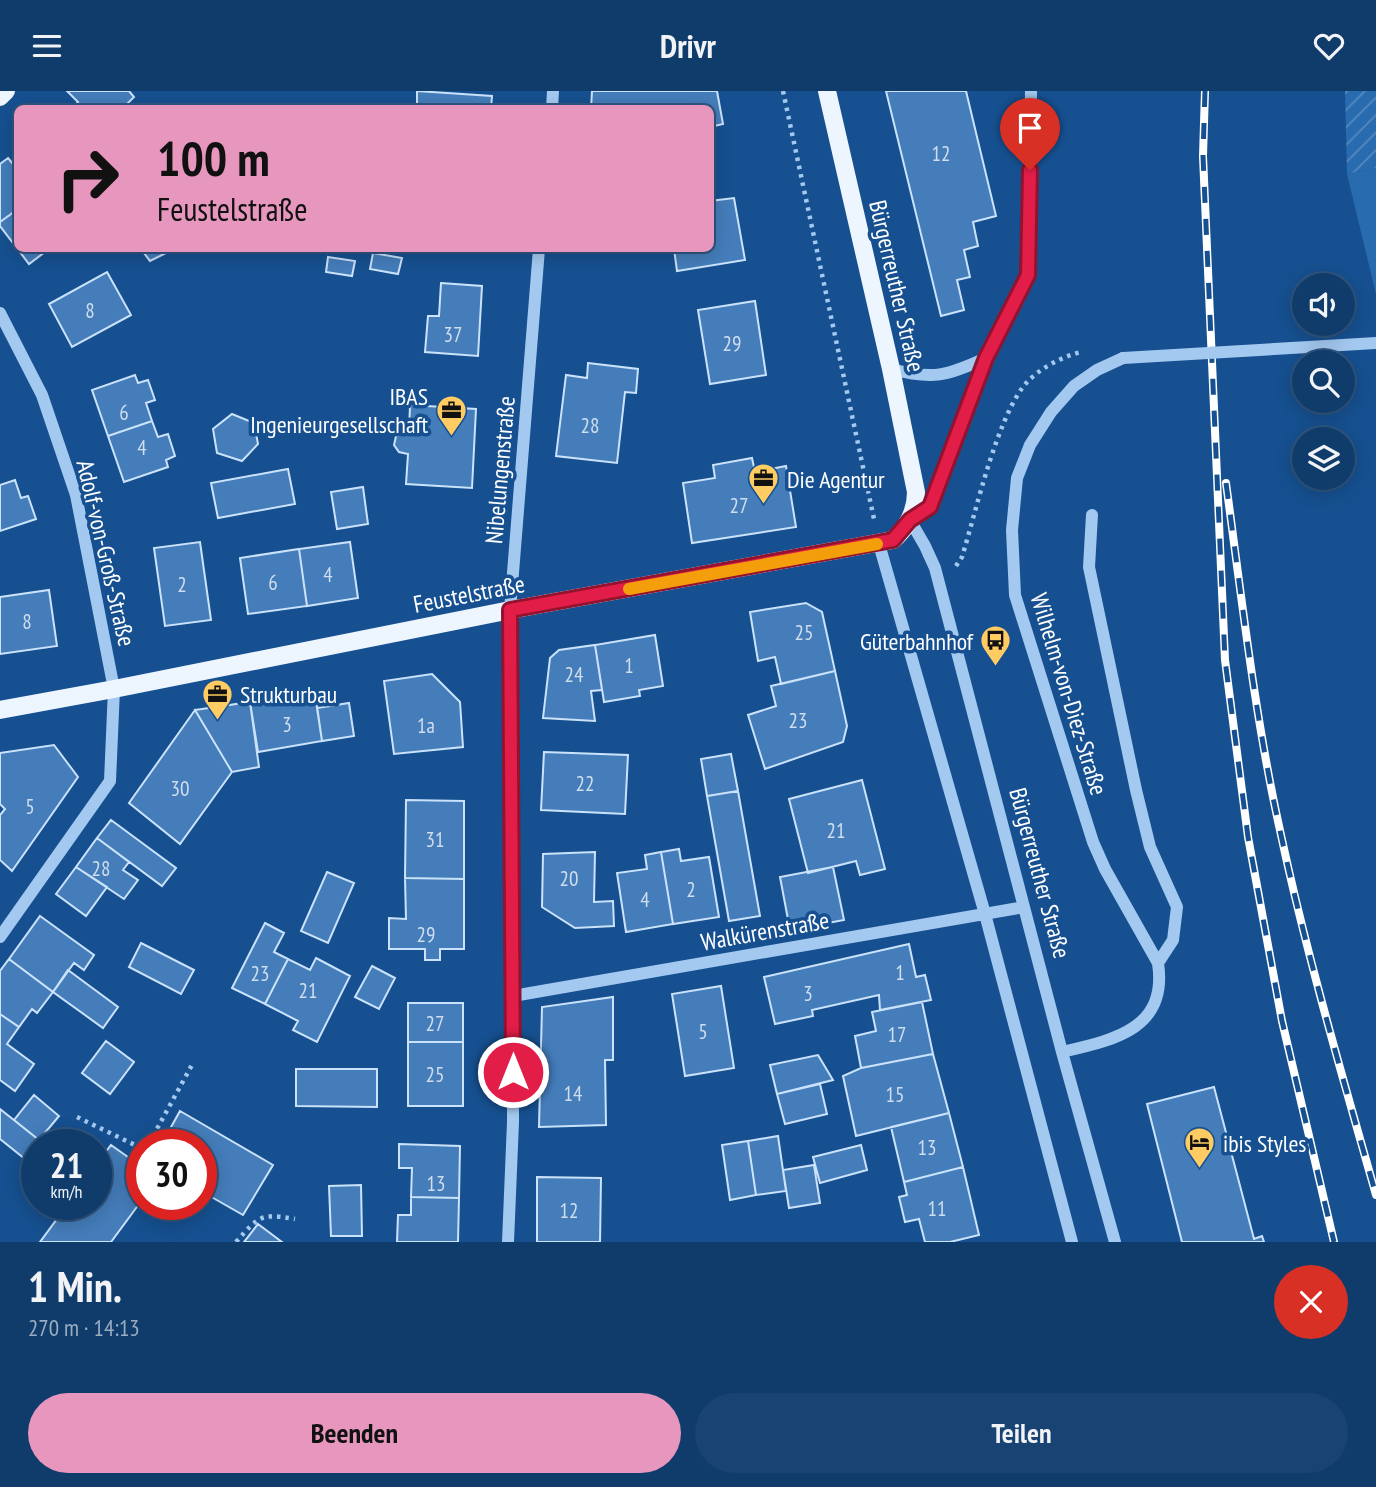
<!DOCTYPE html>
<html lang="de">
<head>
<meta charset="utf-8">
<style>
	body { margin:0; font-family:"PT Sans Narrow",sans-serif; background:#194372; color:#f1f3f6; height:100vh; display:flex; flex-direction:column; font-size:26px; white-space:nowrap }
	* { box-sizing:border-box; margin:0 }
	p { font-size:23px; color:#9cadc2 }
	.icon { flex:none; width:38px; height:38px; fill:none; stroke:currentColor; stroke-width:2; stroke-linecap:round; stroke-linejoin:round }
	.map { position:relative; height:1151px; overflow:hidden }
	.details { display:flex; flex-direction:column; background:#103c6c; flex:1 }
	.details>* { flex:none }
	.guide { position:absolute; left:14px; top:14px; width:700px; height:147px; border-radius:10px; box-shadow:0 4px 18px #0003,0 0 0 2px #30567f; background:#e797bd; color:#111; overflow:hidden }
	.fabs { position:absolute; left:1292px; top:182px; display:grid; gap:14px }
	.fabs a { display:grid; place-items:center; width:63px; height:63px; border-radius:50%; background:#103c6c; box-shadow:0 4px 18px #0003,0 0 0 2px #30567f; font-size:35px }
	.speed { position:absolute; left:21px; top:1038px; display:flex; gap:14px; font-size:35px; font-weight:700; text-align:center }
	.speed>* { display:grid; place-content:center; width:91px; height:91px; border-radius:50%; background:#103c6c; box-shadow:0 4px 18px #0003,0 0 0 2px #30567f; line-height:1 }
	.speed small { font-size:18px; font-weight:400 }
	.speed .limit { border:10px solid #d22; background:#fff; color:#111 }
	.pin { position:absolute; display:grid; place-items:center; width:60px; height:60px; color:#fff; margin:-72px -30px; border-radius:50% 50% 50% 0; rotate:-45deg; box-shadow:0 0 7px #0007 }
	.pin .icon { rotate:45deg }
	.me { position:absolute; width:77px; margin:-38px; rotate:0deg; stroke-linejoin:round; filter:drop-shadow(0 0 5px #0008) }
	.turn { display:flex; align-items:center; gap:24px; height:147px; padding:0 28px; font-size:32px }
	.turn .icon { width:91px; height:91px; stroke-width:2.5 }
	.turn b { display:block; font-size:49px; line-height:60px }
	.round { display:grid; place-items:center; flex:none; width:74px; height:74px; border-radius:37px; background:#194372 }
	.overview { display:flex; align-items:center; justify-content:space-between; height:119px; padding:0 28px }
	h1 { font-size:42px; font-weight:700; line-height:52px }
	.primary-button { display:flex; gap:14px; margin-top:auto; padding:14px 28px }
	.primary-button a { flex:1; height:80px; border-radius:42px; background:#e797bd; color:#111; font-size:28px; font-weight:700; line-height:80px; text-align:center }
	.primary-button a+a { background:#194372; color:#f1f3f6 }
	header { display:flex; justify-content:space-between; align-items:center; height:91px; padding:0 28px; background:#103c6c; font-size:32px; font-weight:700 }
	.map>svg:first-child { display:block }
</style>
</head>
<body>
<header><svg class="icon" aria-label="menu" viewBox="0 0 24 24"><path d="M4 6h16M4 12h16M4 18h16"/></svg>Drivr<svg class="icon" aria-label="heart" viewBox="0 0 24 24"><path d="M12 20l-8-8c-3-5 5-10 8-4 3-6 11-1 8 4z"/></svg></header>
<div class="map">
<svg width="1376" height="1151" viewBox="0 0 1376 1151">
	<defs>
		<pattern id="garden-furrows" width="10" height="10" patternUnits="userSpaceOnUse" patternTransform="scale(1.75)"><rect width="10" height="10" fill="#296baf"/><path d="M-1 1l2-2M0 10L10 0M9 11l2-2" fill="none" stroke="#5489bf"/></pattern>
	</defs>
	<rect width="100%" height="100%" fill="#165090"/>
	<path fill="#296baf" d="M 1376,77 L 1376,203 L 1347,83 Z"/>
	<path fill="url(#garden-furrows)" d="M 1345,0 L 1376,0 L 1376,77 L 1347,83 Z"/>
	<path fill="#447dba" stroke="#cbe2fb" stroke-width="2" d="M 67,0 L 129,0 L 134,6 L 122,18 L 72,18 L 78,11 Z
		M 417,0 L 492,5 L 491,18 L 417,18 Z
		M 592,0 L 717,0 L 723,33 L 710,36 L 710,18 L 591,18 Z
		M 886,0 L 966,0 L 996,125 L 973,131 L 978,155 L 964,159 L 970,186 L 957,189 L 964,219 L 941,225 Z
		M 8,67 L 18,79 L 18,118 L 0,131 L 0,73 Z
		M 734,107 L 745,169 L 677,180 L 674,158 L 710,158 L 710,110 Z
		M 18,118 L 18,158 L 49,158 L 29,173 L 0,135 L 0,131 Z
		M 141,158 L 174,158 L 150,170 Z
		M 373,162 L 402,167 L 398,183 L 370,178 Z
		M 328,166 L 355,170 L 352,185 L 326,181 Z
		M 107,181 L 131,224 L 72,256 L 49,213 Z
		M 441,192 L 482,195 L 478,265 L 425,261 L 428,225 L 439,225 Z
		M 755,210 L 766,284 L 710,293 L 698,219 Z
		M 588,272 L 638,278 L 636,302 L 625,301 L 617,372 L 556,365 L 566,284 L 587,287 Z
		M 135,284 L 138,292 L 148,289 L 155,309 L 146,312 L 152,330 L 108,345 L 92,299 Z
		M 410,314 L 476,318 L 472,397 L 406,393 L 408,363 L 399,361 L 394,354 L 396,345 L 409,342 Z
		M 232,323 L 254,332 L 258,353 L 242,370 L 217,362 L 213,338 Z
		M 152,330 L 158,346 L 168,343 L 175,365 L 166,369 L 168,376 L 124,391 L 108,345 Z
		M 752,367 L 755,381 L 786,375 L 796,436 L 692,452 L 683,392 L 715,387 L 713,374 Z
		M 288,378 L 295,413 L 218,427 L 211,392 Z
		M 15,389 L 21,407 L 28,405 L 36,428 L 0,440 L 0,394 Z
		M 363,396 L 368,433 L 337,438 L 331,401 Z
		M 200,451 L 211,529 L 165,535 L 154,457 Z
		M 350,451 L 358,507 L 307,515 L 299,458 Z
		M 299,458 L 307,515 L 248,523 L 240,467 Z
		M 49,499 L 57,555 L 0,563 L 0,506 Z
		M 806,512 L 822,521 L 835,580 L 781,593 L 775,566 L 758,570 L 750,521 Z
		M 655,544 L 663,595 L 639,599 L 640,605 L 604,611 L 595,554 Z
		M 595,554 L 602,599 L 591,600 L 595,630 L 543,627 L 550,567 L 559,559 Z
		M 835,580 L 847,635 L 843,651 L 765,678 L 748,624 L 776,615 L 771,595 Z
		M 432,583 L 460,611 L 463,656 L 394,663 L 384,590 Z
		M 315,601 L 322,650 L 258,661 L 250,611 Z
		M 250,611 L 259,676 L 232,681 L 195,619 Z
		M 349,612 L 354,645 L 322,650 L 317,617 Z
		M 195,619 L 232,681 L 180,753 L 129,712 Z
		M 54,654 L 78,686 L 12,780 L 0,769 L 0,724 L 5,718 L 0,713 L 0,662 Z
		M 544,661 L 628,664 L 625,723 L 541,719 Z
		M 731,663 L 738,700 L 707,705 L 701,668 Z
		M 862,689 L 885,778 L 860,784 L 856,770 L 808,782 L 789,708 Z
		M 738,700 L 760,825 L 729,830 L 707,705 Z
		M 406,709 L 464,710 L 464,788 L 405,787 Z
		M 111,729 L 176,777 L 162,795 L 97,747 Z
		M 97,747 L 129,771 L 123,779 L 138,789 L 124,808 L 76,776 Z
		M 679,758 L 681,770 L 709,766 L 719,826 L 673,833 L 661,761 Z
		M 595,761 L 594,811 L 613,810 L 614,835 L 575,837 L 542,816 L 543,763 Z
		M 661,761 L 673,833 L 626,841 L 617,782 L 647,778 L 645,764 Z
		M 76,776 L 107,796 L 86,825 L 56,803 Z
		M 833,776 L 844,829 L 790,839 L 780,786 Z
		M 327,781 L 354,792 L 328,852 L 301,840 Z
		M 405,787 L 464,788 L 464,858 L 440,858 L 440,869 L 425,869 L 425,858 L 389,858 L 389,827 L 406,828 Z
		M 40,825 L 94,864 L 84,879 L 74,872 L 53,901 L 9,868 Z
		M 265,832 L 284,842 L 274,861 L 288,868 L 265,913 L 232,897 Z
		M 141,852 L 194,879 L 181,903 L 129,876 Z
		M 909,853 L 916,886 L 925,884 L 931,909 L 880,919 L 879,904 L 812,919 L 813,925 L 775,933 L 764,886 Z
		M 316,867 L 350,885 L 317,951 L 293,939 L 298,930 L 265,913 L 288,868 L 310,879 Z
		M 9,868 L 53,901 L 37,922 L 32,918 L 19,936 L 0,923 L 0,880 Z
		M 372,875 L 395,887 L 379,918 L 355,906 Z
		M 68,879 L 118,916 L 103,937 L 53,901 Z
		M 721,895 L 734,977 L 685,985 L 672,903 Z
		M 613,906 L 613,969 L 605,969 L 606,1034 L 539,1036 L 542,916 Z
		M 922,911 L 933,963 L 861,977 L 855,945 L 876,940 L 872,921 Z
		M 408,912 L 463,912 L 463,951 L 408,951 Z
		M 0,923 L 19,936 L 7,953 L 34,973 L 15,1000 L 0,989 Z
		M 106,950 L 134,971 L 110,1003 L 82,982 Z
		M 408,951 L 463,951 L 463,1015 L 408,1015 Z
		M 933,963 L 949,1022 L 856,1045 L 843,985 L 861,977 Z
		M 818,964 L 833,989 L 777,1003 L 770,974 Z
		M 296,978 L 377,978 L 377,1016 L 296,1015 Z
		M 820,993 L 827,1023 L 785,1033 L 777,1003 Z
		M 1214,996 L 1254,1148 L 1262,1145 L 1264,1151 L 1182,1151 L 1147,1013 Z
		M 34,1004 L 59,1025 L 39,1049 L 14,1029 Z
		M 0,1018 L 39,1049 L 25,1068 L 0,1048 Z
		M 180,1020 L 273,1074 L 243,1124 L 201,1100 L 201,1054 L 161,1054 Z
		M 949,1022 L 963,1076 L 904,1091 L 891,1036 Z
		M 778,1045 L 786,1100 L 756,1104 L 748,1050 Z
		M 748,1050 L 756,1104 L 730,1109 L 722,1054 Z
		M 399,1053 L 460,1055 L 459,1107 L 411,1106 L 412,1077 L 399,1077 Z
		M 111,1054 L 142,1076 L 142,1109 L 111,1151 L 40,1151 L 68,1113 L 96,1113 L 96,1074 Z
		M 861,1054 L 867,1079 L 820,1092 L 813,1066 Z
		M 814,1074 L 820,1112 L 789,1117 L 783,1079 Z
		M 963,1076 L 979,1144 L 950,1151 L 925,1151 L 919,1128 L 905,1131 L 899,1106 L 907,1104 L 904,1091 Z
		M 537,1086 L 601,1087 L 600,1151 L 537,1151 Z
		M 361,1094 L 362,1145 L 331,1145 L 329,1095 Z
		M 411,1106 L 459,1107 L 458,1151 L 397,1151 L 398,1124 L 411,1124 Z
		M 258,1133 L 282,1151 L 244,1151 Z"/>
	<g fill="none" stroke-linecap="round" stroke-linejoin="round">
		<path stroke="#a4c9f0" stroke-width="4.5" stroke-dasharray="3.5 5" stroke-linecap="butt" d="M 783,0 L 874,428
			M 956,475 L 962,466 C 976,421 998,320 1029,289 C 1044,275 1062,266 1081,261
			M 77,1026 L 135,1054 L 152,1047 L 193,972
			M 236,1151 C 259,1125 260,1122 295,1128"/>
		<path stroke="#a4c9f0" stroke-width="12" d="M 1031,0 L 1028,184 L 986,267 L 930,416 L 910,429 L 925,455 L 935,477 L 1062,961 L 1115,1151
			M 552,18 L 553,0
			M 0,222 L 42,304 L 76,404 L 114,598 L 110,690 L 0,846
			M 891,278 C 933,289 947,285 986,267
			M 1092,424 L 1089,476 L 1136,699 L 1150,756 L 1177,816 L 1173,849 L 1158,872
			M 879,453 L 985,823 L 1072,1151
			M 513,905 L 1024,816
			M 1062,961 C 1114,949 1168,938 1158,872 L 1105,778 L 1093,751 L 1015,504 L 1012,439 L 1017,387 L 1030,354 L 1051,321 L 1074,295 L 1097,279 L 1123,267
			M 508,1151 L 513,1031 L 513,905 L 510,519 L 539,158"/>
		<path stroke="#edf5ff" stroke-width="18" d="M 0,6 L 6,0
			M 0,619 L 114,598 L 510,519 L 893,449 C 908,436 916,421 916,401 L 891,278 L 827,0"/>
		<defs>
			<path id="rail" d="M 1205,0 L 1203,65 L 1225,569 L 1248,746 L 1282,930 L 1334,1151
				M 1226,392 C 1242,509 1255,628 1281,744 C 1307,865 1342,984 1376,1104"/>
		</defs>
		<use href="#rail" stroke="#fff" stroke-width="8"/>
		<use href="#rail" stroke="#165090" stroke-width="5" stroke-dasharray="16" stroke-linecap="butt"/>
		<path stroke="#a4c9f0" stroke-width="12" d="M 1123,267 L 1376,252"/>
	</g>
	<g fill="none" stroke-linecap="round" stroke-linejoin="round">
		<defs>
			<path id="route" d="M 513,981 L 510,519 L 893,449 L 910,429 L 930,416 L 986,267 L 1028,184 L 1030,79"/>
		</defs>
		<use href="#route" stroke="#92132f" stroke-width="18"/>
		<use href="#route" stroke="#e11d48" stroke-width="12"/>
		<path stroke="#f59e0b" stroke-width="12" d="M 629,498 L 877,453"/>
	</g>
	<defs>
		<symbol id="office-pin" viewBox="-11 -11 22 30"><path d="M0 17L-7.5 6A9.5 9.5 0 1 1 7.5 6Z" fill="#ffcc63" stroke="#165090"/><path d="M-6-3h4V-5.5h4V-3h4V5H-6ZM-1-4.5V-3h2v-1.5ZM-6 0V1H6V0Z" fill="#111"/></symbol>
		<symbol id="bus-pin" viewBox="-11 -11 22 30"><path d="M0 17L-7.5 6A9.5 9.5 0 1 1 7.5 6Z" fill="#ffcc63" stroke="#165090"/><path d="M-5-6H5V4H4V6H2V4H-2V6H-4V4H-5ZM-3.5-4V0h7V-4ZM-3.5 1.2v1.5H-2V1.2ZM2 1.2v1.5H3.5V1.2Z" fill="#111"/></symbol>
		<symbol id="hotel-pin" viewBox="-11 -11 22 30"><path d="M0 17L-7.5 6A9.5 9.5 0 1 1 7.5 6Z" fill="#ffcc63" stroke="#165090"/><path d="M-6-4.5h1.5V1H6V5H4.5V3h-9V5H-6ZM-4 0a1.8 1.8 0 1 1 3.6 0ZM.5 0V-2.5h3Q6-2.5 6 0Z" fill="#111"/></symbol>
	</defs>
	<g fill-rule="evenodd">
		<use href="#office-pin" x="434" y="302" width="35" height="47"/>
		<use href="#office-pin" x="746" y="370" width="35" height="47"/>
		<use href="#bus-pin" x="978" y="532" width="35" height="47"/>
		<use href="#office-pin" x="200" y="586" width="35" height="47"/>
		<use href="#hotel-pin" x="1182" y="1034" width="35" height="47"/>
	</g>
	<g text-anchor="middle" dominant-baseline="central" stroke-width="7" stroke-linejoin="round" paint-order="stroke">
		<g font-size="21" fill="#d0deee">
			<text x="941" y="62">12</text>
			<text x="90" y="219">8</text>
			<text x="453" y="243">37</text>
			<text x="732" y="252">29</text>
			<text x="124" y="321">6</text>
			<text x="590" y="334">28</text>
			<text x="142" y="356">4</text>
			<text x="739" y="414">27</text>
			<text x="328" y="483">4</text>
			<text x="273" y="491">6</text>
			<text x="182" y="493">2</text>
			<text x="27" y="530">8</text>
			<text x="804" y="541">25</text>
			<text x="629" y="574">1</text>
			<text x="574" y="583">24</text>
			<text x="798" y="629">23</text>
			<text x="287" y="633">3</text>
			<text x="426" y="634">1a</text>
			<text x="585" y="692">22</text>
			<text x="180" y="697">30</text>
			<text x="30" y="715">5</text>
			<text x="836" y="739">21</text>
			<text x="435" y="748">31</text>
			<text x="101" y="777">28</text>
			<text x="569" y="787">20</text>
			<text x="691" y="798">2</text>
			<text x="645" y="808">4</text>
			<text x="426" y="843">29</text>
			<text x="900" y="881">1</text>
			<text x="260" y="882">23</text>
			<text x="308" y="899">21</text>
			<text x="808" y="902">3</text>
			<text x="435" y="932">27</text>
			<text x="703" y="940">5</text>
			<text x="897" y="943">17</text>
			<text x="435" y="983">25</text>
			<text x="573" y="1002">14</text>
			<text x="895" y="1003">15</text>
			<text x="927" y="1056">13</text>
			<text x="436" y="1092">13</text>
			<text x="937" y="1117">11</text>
			<text x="569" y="1119">12</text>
		</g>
		<g font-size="24" fill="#fff" stroke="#165090">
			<text transform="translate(897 195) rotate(77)">Bürgerreuther Straße</text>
			<text transform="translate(500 379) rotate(-85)">Nibelungenstraße</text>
			<text transform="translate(106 462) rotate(77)">Adolf-von-Groß-Straße</text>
			<text transform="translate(469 503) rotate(-11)">Feustelstraße</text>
			<text transform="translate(1069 603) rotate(73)">Wilhelm-von-Diez-Straße</text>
			<text transform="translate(1040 782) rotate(75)">Bürgerreuther Straße</text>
			<text transform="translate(765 840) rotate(-10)">Walkürenstraße</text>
		</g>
		<g font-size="24" fill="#fff" stroke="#165090" text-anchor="start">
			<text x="428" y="305" text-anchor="end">IBAS<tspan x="428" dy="28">Ingenieurgesellschaft</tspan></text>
			<text x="787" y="388">Die Agentur</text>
			<text x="973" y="550" text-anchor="end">Güterbahnhof</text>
			<text x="240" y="603">Strukturbau</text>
			<text x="1223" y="1052">ibis Styles</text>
		</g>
	</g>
</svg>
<div class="fabs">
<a><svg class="icon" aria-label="sound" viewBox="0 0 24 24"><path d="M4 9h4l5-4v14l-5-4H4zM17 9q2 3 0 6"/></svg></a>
<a><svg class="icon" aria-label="search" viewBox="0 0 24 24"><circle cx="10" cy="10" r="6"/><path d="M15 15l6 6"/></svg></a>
<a><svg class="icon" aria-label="layers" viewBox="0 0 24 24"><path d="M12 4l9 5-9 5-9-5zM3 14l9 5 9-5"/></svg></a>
</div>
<div class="speed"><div>21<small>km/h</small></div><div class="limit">30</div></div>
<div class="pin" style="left:1030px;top:79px;background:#d93025"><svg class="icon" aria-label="arrive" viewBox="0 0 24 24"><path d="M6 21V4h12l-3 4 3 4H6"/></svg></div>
<svg class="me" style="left:513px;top:981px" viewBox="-20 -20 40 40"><circle r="17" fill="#e11d48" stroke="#fff" stroke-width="3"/><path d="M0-11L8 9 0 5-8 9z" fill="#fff"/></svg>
<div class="guide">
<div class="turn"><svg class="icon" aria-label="right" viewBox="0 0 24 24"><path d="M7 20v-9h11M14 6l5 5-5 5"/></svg><div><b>100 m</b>Feustelstraße</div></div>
</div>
</div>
<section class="details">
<div class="overview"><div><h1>1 Min.</h1><p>270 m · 14:13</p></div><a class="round" style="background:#d93025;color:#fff"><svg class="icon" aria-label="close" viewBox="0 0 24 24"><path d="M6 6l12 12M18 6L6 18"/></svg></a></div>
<div class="primary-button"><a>Beenden</a><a>Teilen</a></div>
</section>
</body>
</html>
